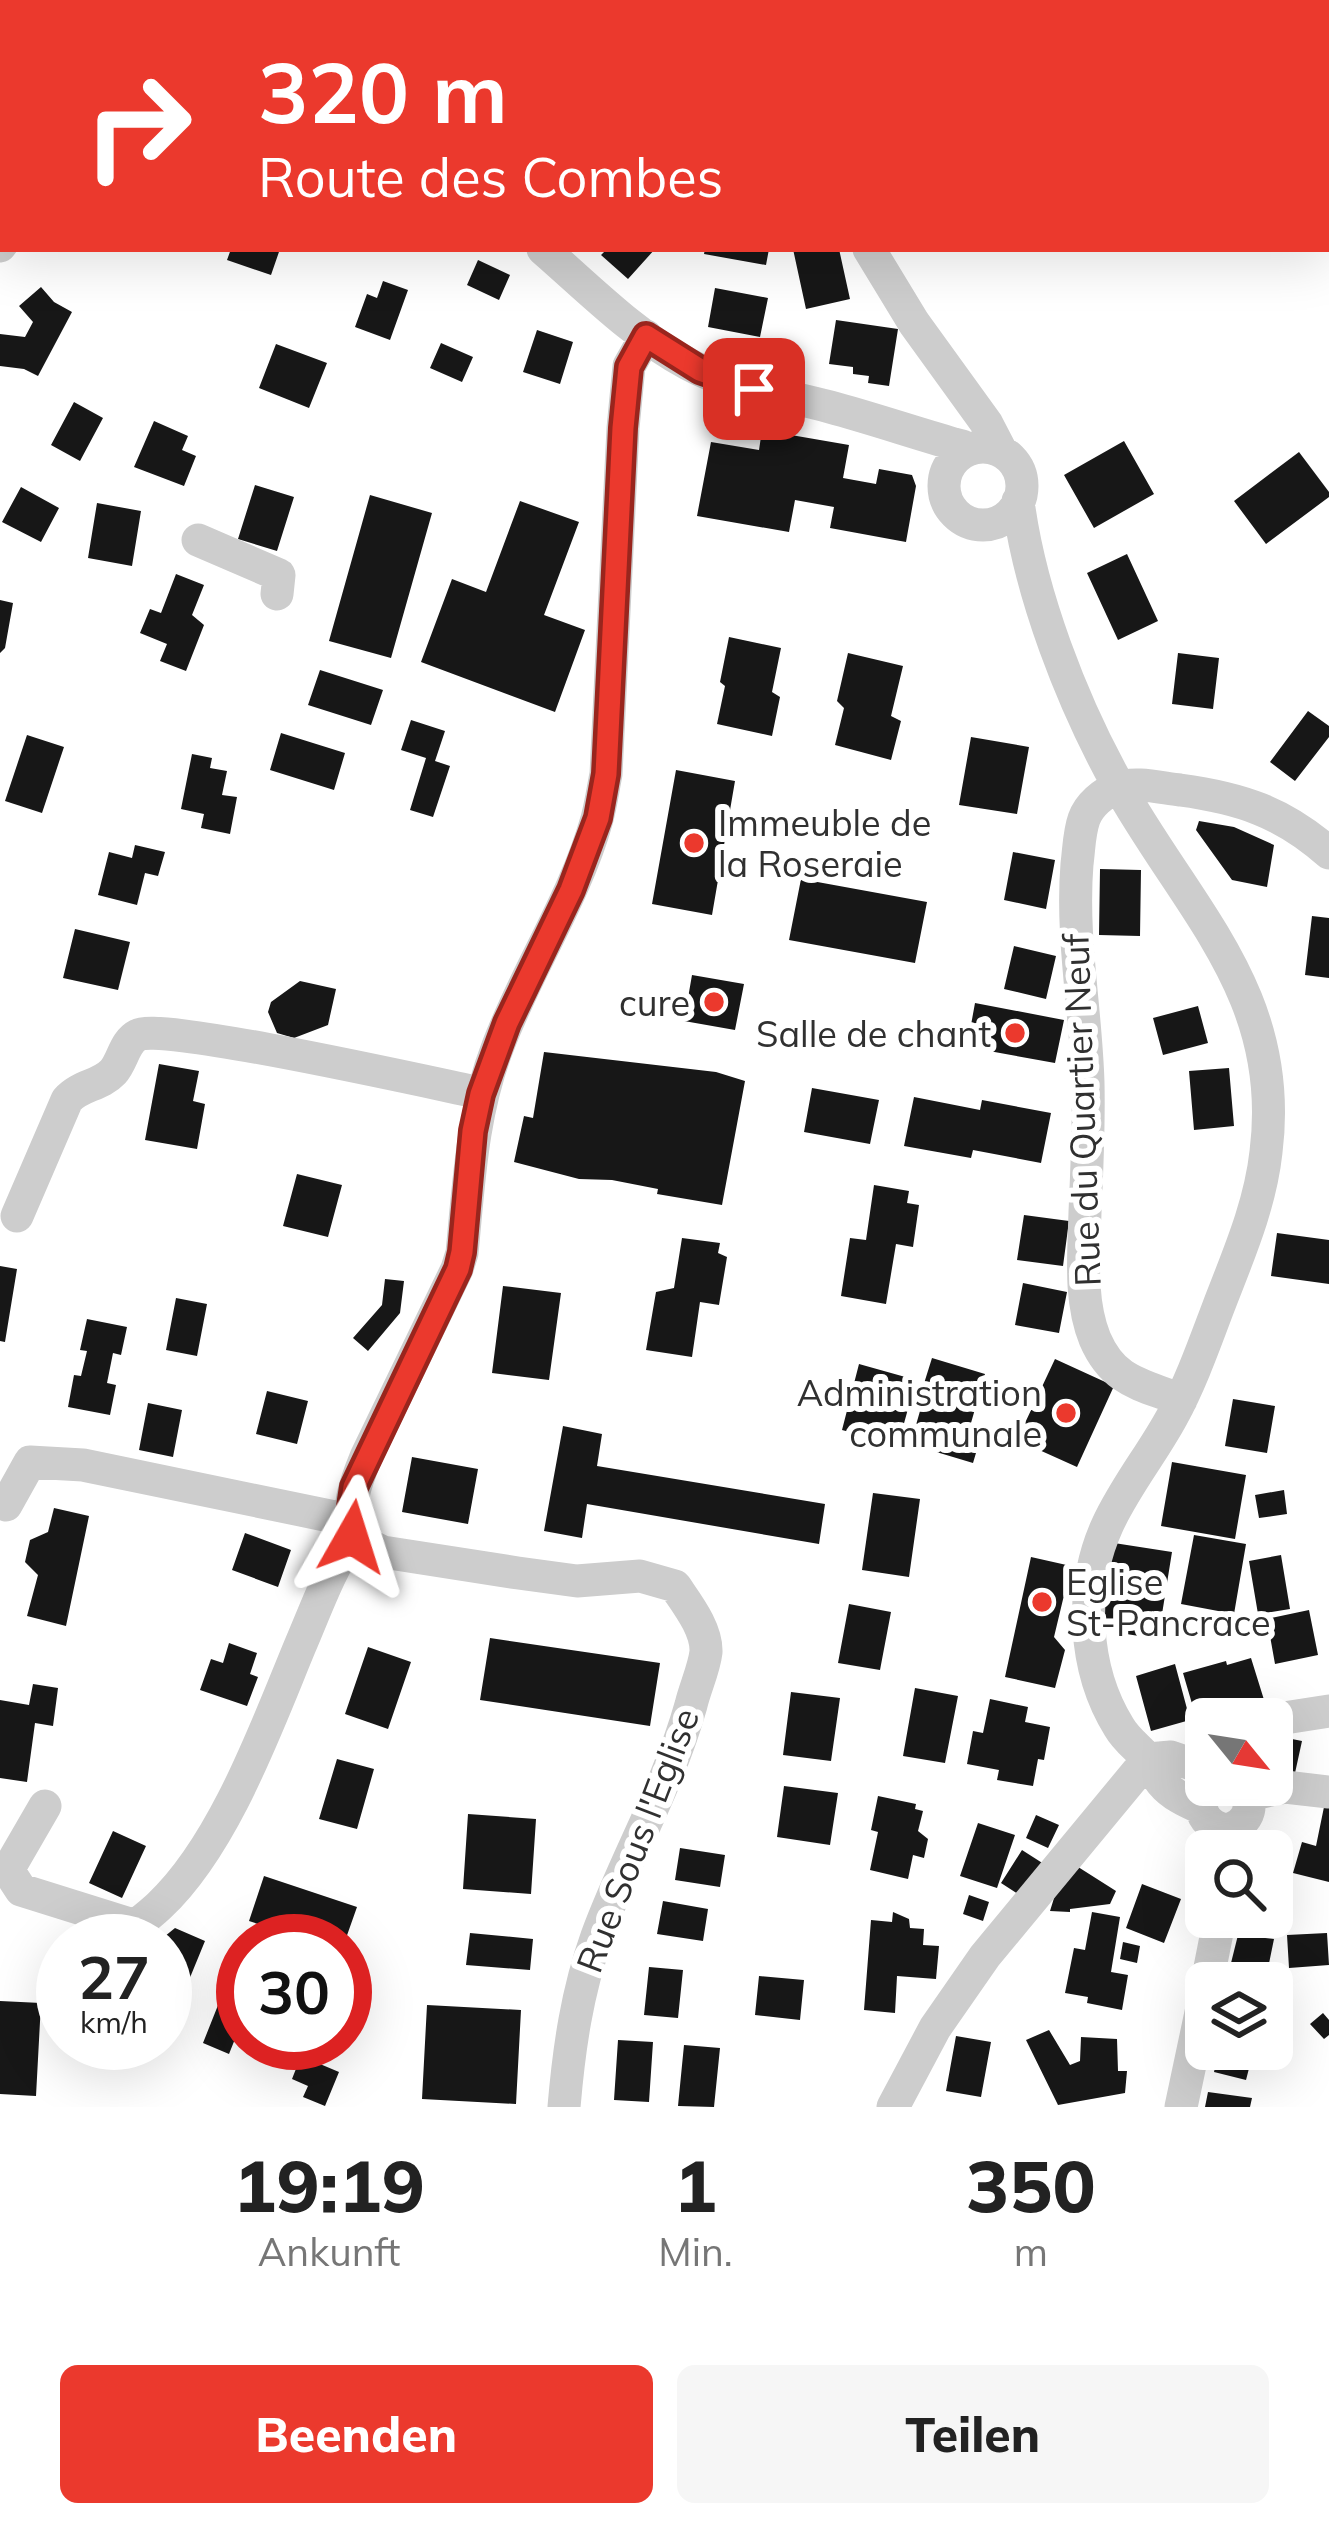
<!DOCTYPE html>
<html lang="de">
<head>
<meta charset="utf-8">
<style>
	body { margin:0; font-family:Mulish,sans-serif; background:#f6f6f6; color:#222; height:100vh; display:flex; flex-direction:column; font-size:45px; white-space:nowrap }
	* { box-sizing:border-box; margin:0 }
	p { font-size:39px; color:#767676 }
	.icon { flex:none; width:66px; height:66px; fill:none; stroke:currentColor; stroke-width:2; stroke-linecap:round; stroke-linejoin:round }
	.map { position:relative; height:2107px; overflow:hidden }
	.sheet { display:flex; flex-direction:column; background:#fff; flex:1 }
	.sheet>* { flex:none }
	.banner { position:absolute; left:0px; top:0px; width:1329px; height:252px; box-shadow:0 12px 48px #0002; background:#eb392d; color:#fff; overflow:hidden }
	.needle { width:78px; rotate:120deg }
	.buttons { position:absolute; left:1185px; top:1698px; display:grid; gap:24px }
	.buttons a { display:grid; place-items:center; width:108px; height:108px; border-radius:18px; background:#fff; box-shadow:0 12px 48px #0002; font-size:60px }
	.speed { position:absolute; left:36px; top:1914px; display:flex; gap:24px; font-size:60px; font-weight:700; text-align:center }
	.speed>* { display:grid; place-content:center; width:156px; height:156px; border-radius:50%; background:#fff; box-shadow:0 12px 48px #0002; line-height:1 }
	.speed small { font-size:30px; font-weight:400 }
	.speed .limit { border:18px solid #d22; background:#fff; color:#111 }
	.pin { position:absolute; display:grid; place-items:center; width:102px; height:102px; color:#fff; margin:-51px; border-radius:24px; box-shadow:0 6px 18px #0006 }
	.me { position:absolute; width:132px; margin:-66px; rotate:6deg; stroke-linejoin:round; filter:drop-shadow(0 0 9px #0008) }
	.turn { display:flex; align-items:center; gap:42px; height:252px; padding:0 60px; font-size:54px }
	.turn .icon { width:156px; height:156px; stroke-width:2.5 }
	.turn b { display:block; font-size:84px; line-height:102px }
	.eta { display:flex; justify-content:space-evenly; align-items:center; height:204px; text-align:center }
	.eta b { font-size:72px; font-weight:800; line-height:84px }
	.button { display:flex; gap:24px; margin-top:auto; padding:24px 60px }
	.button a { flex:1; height:138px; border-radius:18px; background:#eb392d; color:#fff; font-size:48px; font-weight:800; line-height:138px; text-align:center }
	.button a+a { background:#f6f6f6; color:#222 }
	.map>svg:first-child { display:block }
</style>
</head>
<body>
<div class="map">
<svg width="1329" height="2107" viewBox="0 0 1329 2107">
	<rect width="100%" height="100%" fill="#fff"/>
	<path fill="#171717" d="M 231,249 L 280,249 L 271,275 L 227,260 Z
		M 607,249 L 655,249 L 628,279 L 601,255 Z
		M 705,249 L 769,249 L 766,265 L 704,254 Z
		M 793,249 L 821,249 L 822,252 L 839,249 L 850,299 L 806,309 Z
		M 478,260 L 510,275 L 499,300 L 467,285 Z
		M 383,281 L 408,290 L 390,340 L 355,327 L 367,294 L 377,298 Z
		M 41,287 L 54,302 L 72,312 L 38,376 L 24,369 L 0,366 L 0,334 L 25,337 L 33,322 L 19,306 Z
		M 715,288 L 768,298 L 760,337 L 708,327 Z
		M 836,320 L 898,329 L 889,386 L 868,383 L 869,376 L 853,374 L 853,367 L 829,364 Z
		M 537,330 L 573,342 L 560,384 L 523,372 Z
		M 441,343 L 473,357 L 462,382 L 430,368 Z
		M 276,344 L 327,363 L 309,408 L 259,388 Z
		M 74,402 L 103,418 L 80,461 L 51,445 Z
		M 154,421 L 188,436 L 182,450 L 196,456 L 184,486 L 134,467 Z
		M 762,430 L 849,445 L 843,478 L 876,484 L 879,469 L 912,475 L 916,486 L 906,542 L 830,528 L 834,507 L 795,500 L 789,532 L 697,516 L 711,442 L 759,450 Z
		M 1124,441 L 1154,494 L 1094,528 L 1064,475 Z
		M 1299,452 L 1329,492 L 1329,497 L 1266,544 L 1234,501 Z
		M 255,485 L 294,497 L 277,551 L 238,539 Z
		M 21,487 L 59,508 L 41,542 L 2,522 Z
		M 370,495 L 432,513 L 391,658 L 329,641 Z
		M 520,501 L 579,522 L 544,615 L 585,630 L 555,712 L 421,662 L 452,579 L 486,592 Z
		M 97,503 L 141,511 L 132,566 L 88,558 Z
		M 1127,554 L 1158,621 L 1118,640 L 1087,573 Z
		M 176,574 L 204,585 L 192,615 L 204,625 L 186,671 L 160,661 L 167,644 L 140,633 L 150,609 L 161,613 Z
		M 0,600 L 13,603 L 5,648 L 0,653 Z
		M 729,637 L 781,648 L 772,692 L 780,697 L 772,736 L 717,724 L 725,686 L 720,682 Z
		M 848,653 L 903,666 L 891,716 L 901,721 L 891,760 L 835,745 L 844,708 L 837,701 Z
		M 1178,653 L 1219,658 L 1213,709 L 1172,704 Z
		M 320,670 L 383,690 L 371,725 L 308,705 Z
		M 1308,711 L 1329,726 L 1329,737 L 1295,781 L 1270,762 Z
		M 411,720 L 445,731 L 435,761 L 450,766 L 433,817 L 410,810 L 426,758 L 401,750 Z
		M 281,733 L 345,753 L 334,790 L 270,770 Z
		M 27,735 L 64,747 L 42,813 L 5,801 Z
		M 971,737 L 1029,747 L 1017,814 L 959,805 Z
		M 192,754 L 212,758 L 210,768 L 227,771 L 222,795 L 237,797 L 230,834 L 201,828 L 204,814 L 181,809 Z
		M 676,770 L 735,781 L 712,915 L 652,904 Z
		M 1199,821 L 1234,827 L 1274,845 L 1267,887 L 1232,880 L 1196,830 Z
		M 135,845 L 165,852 L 158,876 L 145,873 L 137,905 L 98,895 L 109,852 L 132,858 Z
		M 1013,852 L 1055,860 L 1046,909 L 1004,900 Z
		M 1100,869 L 1141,870 L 1140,936 L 1099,935 Z
		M 801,879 L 927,902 L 915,963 L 789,940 Z
		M 1312,916 L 1329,918 L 1329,978 L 1305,975 Z
		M 75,929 L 130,942 L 118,990 L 63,978 Z
		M 1014,946 L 1056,956 L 1046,999 L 1004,989 Z
		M 692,975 L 744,984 L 735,1030 L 684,1021 Z
		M 300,981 L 336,989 L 328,1025 L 294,1038 L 277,1033 L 268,1012 L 271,1002 Z
		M 975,1003 L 1064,1020 L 1055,1063 L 967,1047 Z
		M 1198,1006 L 1208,1043 L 1163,1055 L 1153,1018 Z
		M 544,1052 L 716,1072 L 745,1081 L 722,1205 L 657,1194 L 658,1189 L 612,1180 L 579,1179 L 514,1162 L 524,1116 L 533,1118 Z
		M 159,1064 L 199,1071 L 193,1101 L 205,1104 L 197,1149 L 145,1140 Z
		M 1229,1068 L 1234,1126 L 1194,1130 L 1189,1071 Z
		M 812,1088 L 879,1100 L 870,1144 L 804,1132 Z
		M 914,1097 L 980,1110 L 982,1100 L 1051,1113 L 1041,1163 L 973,1150 L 971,1158 L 904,1146 Z
		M 297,1174 L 342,1185 L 328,1237 L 283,1226 Z
		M 874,1185 L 909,1191 L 907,1203 L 919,1205 L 913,1247 L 896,1244 L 886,1304 L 841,1296 L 850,1238 L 866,1240 Z
		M 1024,1215 L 1069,1221 L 1063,1266 L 1017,1260 Z
		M 1277,1233 L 1329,1240 L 1329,1284 L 1271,1276 Z
		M 682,1238 L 720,1243 L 718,1253 L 727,1257 L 719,1305 L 700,1302 L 692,1357 L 646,1350 L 656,1292 L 674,1288 Z
		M 0,1266 L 17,1269 L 5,1342 L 0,1341 Z
		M 385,1279 L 404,1281 L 400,1313 L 368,1351 L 353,1338 L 382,1305 Z
		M 1023,1283 L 1067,1292 L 1059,1333 L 1015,1325 Z
		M 503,1286 L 561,1293 L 549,1380 L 492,1373 Z
		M 176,1298 L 207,1304 L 197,1356 L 166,1350 Z
		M 87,1319 L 127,1327 L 121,1355 L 113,1353 L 107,1383 L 116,1385 L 110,1415 L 68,1407 L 74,1375 L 81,1376 L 87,1351 L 80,1350 Z
		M 932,1358 L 985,1374 L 971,1423 L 984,1426 L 973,1463 L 923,1448 L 926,1436 L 914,1432 L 920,1411 L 916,1409 Z
		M 1055,1359 L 1114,1386 L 1077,1467 L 1017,1440 Z
		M 859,1364 L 916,1380 L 898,1445 L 842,1430 Z
		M 267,1391 L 308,1401 L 297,1444 L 256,1434 Z
		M 1233,1399 L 1275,1406 L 1267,1453 L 1225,1446 Z
		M 148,1403 L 182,1410 L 173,1457 L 139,1450 Z
		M 563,1426 L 602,1434 L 597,1466 L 825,1504 L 819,1544 L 587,1504 L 582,1538 L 544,1531 Z
		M 412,1457 L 478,1469 L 468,1524 L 402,1512 Z
		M 1172,1462 L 1246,1475 L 1235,1539 L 1161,1526 Z
		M 1284,1490 L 1287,1514 L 1259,1518 L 1255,1495 Z
		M 873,1493 L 920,1499 L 909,1577 L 862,1570 Z
		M 54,1508 L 89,1516 L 66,1626 L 27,1616 L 38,1575 L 25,1562 L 30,1540 L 48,1532 Z
		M 245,1533 L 291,1550 L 278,1587 L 232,1570 Z
		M 1194,1535 L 1246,1544 L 1234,1614 L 1181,1604 Z
		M 1114,1543 L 1172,1552 L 1158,1639 L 1101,1630 Z
		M 1281,1555 L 1290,1609 L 1258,1614 L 1249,1561 Z
		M 1031,1557 L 1071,1566 L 1054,1637 L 1065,1650 L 1055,1688 L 1005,1677 Z
		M 849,1604 L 891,1612 L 880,1670 L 838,1663 Z
		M 1309,1610 L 1318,1655 L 1275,1664 L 1267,1619 Z
		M 490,1638 L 660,1663 L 650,1726 L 480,1700 Z
		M 229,1643 L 257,1653 L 250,1674 L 258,1677 L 247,1706 L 200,1690 L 211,1659 L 223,1663 Z
		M 368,1647 L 411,1662 L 388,1729 L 345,1714 Z
		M 1251,1658 L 1265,1703 L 1241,1710 L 1243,1718 L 1239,1719 L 1206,1719 L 1206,1729 L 1200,1731 L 1183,1673 L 1226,1661 L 1227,1665 Z
		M 1175,1664 L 1190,1720 L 1151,1731 L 1136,1676 Z
		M 33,1684 L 58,1688 L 53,1726 L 35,1723 L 27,1782 L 0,1778 L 0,1700 L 29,1705 Z
		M 915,1688 L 958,1696 L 945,1763 L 903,1756 Z
		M 791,1692 L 840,1698 L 831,1761 L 783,1755 Z
		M 990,1699 L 1028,1707 L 1025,1722 L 1050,1727 L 1044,1760 L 1038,1759 L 1033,1786 L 997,1780 L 999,1770 L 967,1764 L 973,1731 L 983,1733 Z
		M 1272,1735 L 1302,1741 L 1295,1773 L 1272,1769 Z
		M 337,1759 L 374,1769 L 357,1829 L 319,1819 Z
		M 784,1786 L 838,1793 L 830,1845 L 777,1837 Z
		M 878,1796 L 916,1804 L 915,1809 L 923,1811 L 918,1831 L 928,1839 L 924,1858 L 913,1855 L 908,1879 L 870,1870 L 878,1832 L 871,1830 Z
		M 1324,1807 L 1329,1808 L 1329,1882 L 1293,1873 L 1302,1842 L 1316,1846 Z
		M 468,1814 L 536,1819 L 531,1894 L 463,1889 Z
		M 1036,1815 L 1059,1825 L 1048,1848 L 1026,1838 Z
		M 978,1823 L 1015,1835 L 997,1888 L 960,1876 Z
		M 113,1831 L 146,1846 L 122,1898 L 89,1883 Z
		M 680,1848 L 725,1855 L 720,1887 L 675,1880 Z
		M 1022,1850 L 1047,1866 L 1021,1896 L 1001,1883 Z
		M 1075,1865 L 1116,1891 L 1110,1904 L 1070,1909 L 1070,1912 L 1050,1911 L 1059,1882 Z
		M 264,1876 L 357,1907 L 345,1941 L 308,1941 L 249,1921 Z
		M 1272,1876 L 1288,1883 L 1271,1927 L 1246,1917 L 1272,1917 Z
		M 1142,1884 L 1181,1899 L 1164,1943 L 1126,1928 Z
		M 969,1895 L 989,1902 L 983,1921 L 963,1914 Z
		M 663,1901 L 708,1909 L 703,1941 L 657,1934 Z
		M 893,1912 L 909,1919 L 910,1928 L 924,1929 L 923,1945 L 939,1946 L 936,1979 L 897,1976 L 895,2013 L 864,2010 L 871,1920 L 892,1922 Z
		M 1092,1912 L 1120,1917 L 1111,1972 L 1128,1975 L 1122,2010 L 1087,2003 L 1088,1997 L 1065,1993 L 1074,1948 L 1085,1950 Z
		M 175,1928 L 205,1941 L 173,2019 L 165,2016 L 165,1941 L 159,1941 Z
		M 470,1933 L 533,1939 L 530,1970 L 466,1965 Z
		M 1327,1933 L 1329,1965 L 1289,1968 L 1287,1935 Z
		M 1238,1935 L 1274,1939 L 1265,1983 L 1226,1983 Z
		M 1123,1942 L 1140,1946 L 1137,1963 L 1120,1959 Z
		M 649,1967 L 683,1970 L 678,2018 L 644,2015 Z
		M 232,1970 L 243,1975 L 243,2019 L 229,2054 L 203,2043 Z
		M 759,1976 L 804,1980 L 800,2020 L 755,2015 Z
		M 0,2001 L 41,2003 L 36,2096 L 0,2094 Z
		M 427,2005 L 521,2010 L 516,2104 L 422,2099 Z
		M 1323,2013 L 1329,2020 L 1329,2035 L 1324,2039 L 1310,2024 Z
		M 1049,2030 L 1070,2065 L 1080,2061 L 1081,2037 L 1117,2039 L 1118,2071 L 1127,2071 L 1125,2093 L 1058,2105 L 1026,2040 Z
		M 956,2036 L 991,2042 L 981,2097 L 946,2091 Z
		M 618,2040 L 653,2042 L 649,2102 L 614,2100 Z
		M 684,2045 L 720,2048 L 714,2107 L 678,2106 Z
		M 1219,2049 L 1254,2049 L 1246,2080 L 1214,2072 Z
		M 301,2056 L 339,2072 L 325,2106 L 303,2097 L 308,2086 L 292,2079 Z
		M 1208,2092 L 1252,2098 L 1250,2107 L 1205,2107 Z"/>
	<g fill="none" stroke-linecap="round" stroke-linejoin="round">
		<path stroke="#cdcdcd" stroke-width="33" d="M 784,0 L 785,3
			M 170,3 L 171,0
			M 0,246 L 3,242
			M 543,249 C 589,289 634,335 688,364 C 732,388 782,394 830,407 C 871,418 912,432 954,444 L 962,446 L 965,451
			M 869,249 L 914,323 L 987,424 L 1001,451
			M944 486a39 39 0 1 1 78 0a39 39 0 1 1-78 0Z
			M 1018,501 C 1030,594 1072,702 1117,783 C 1187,909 1286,994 1266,1152 C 1260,1207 1237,1258 1218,1308 C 1204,1345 1191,1382 1172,1417 C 1152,1454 1124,1488 1107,1526 C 1079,1588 1083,1669 1119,1727 C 1127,1741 1140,1749 1149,1761 C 1154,1768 1157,1778 1163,1784 C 1172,1795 1188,1802 1201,1808
			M 198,540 L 279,575 L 277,594
			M 17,1216 L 67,1100 C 80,1085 100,1086 113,1072 C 123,1061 124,1042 138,1035 C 161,1022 437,1084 481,1093
			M 1181,1400 C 1142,1384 1114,1383 1095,1339 C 1079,1300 1084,1253 1085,1212 C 1087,1169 1089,1126 1088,1083 C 1086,1010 1071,938 1077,864 C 1079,849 1079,833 1084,819 C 1089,805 1103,793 1117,788 C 1135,781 1161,788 1180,790 C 1240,798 1283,812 1329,853
			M 6,1505 L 30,1462 L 83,1465 L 349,1520
			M 1272,1720 L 1329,1711
			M 1148,1759 L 1171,1757 L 1206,1769
			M 1211,1785 C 1193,1804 1202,1826 1227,1830 C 1251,1823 1256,1802 1239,1785
			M 1248,1795 L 1285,1787 L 1329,1792
			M 45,1806 L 8,1870 L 21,1890 L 136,1926
			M 115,1941 C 130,1930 145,1919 159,1906 C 224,1845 266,1728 300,1646 C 316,1609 329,1571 352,1537
			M 1207,1983 L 1220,1917
			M 564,2107 C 569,2048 577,1992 597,1936 C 626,1857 668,1787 691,1705 C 695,1688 704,1669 706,1652 C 707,1629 687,1604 675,1586 L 640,1576 L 577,1581 L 518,1573 L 383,1552 L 352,1537 C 347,1507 355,1484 366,1457 L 457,1269 L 462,1253 C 469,1181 472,1113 498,1046 C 527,969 575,898 597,819 C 601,804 603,789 606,774 L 623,428 L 629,366 L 646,336
			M 893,2107 L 935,2028 L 985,1956 L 1148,1759
			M 1181,2107 L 1206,1989"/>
	</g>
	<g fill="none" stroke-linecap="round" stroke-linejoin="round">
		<defs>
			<path id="route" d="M 352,1537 L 349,1520 L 354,1487 L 458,1269 L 462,1252 L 473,1131 L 481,1094 L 507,1023 L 571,890 L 598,818 L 606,774 L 623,428 L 629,367 L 646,336 L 700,370 L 754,389"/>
		</defs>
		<use href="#route" stroke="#99251d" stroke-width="30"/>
		<use href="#route" stroke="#eb392d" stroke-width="21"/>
	</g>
	<g fill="#eb392d" stroke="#fff" stroke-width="4.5">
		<circle cx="694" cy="843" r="12"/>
		<circle cx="714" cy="1002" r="12"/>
		<circle cx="1015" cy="1033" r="12"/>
		<circle cx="1066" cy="1413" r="12"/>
		<circle cx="1042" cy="1602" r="12"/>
	</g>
	<g text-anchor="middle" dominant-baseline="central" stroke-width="12" stroke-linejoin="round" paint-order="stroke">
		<g font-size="36" fill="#303030" stroke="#fff" text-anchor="end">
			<text x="718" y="822" text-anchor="start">Immeuble de<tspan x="718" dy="41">la Roseraie</tspan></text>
			<text x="690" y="1002">cure</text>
			<text x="991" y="1033">Salle de chant</text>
			<text x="1042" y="1392">Administration<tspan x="1042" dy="41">communale</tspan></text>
			<text x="1066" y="1581" text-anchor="start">Eglise<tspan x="1066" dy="41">St-Pancrace</tspan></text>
		</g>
		<g font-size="36" fill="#303030" stroke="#fff">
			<text transform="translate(1081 1110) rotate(-92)">Rue du Quartier Neuf</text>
			<text transform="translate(637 1840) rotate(-69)">Rue Sous l'Eglise</text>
		</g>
	</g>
</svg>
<div class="buttons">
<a><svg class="needle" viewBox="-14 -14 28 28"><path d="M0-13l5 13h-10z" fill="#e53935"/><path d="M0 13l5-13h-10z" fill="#767676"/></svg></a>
<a><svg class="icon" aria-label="search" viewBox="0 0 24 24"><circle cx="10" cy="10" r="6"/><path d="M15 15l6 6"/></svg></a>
<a><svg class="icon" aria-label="layers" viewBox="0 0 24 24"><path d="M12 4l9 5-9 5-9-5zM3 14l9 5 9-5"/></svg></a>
</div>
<div class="speed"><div>27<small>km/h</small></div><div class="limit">30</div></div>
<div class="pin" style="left:754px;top:389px;background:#d93025"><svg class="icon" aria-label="arrive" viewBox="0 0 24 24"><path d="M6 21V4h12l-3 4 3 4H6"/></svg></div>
<svg class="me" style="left:352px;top:1537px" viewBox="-20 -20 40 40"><path d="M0-17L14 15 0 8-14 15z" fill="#eb392d" stroke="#fff" stroke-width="4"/></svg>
<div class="banner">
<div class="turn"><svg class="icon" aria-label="right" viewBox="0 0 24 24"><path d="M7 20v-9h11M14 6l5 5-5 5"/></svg><div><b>320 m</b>Route des Combes</div></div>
</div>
</div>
<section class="sheet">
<div class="eta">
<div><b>19:19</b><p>Ankunft</p></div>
<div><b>1</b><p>Min.</p></div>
<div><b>350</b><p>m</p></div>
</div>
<div class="button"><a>Beenden</a><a>Teilen</a></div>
</section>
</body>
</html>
